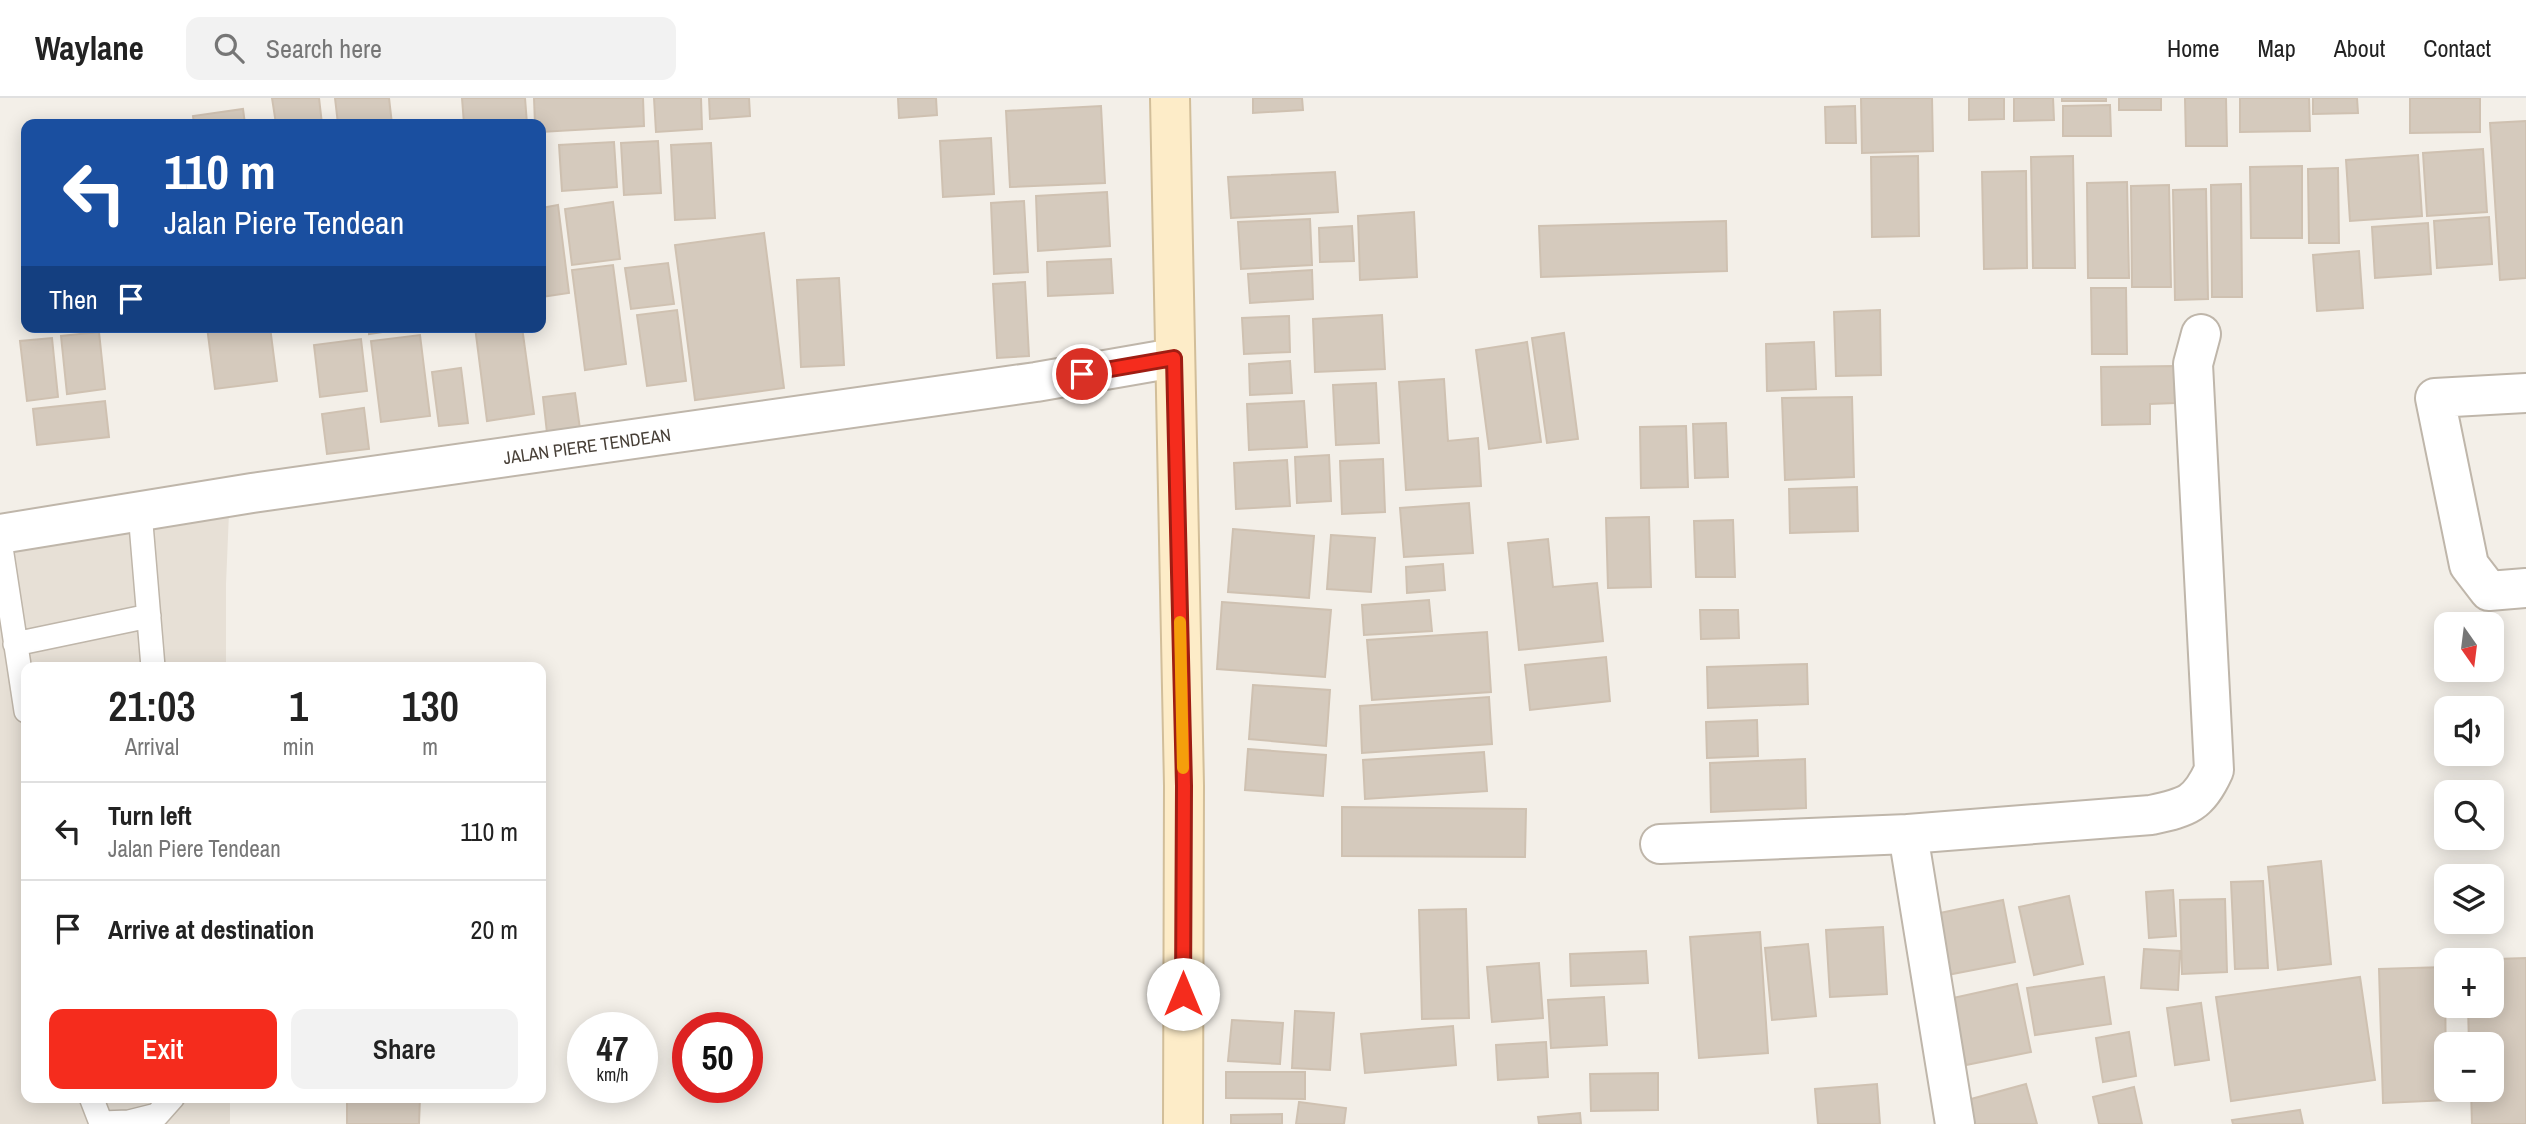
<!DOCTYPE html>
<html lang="en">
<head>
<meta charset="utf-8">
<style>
	body { margin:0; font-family:"Archivo Narrow",sans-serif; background:#f2f2f2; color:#222; height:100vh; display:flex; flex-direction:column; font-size:26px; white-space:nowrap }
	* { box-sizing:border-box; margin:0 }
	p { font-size:23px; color:#767676 }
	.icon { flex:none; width:38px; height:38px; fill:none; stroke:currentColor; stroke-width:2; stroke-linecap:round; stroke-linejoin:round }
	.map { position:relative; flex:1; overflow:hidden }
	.panel { position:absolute; left:21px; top:564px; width:525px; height:441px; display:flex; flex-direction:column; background:#fff; border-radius:14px; box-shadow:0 4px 18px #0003 }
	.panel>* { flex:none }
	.hud { position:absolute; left:21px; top:21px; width:525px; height:214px; border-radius:14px; box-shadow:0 4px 18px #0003; background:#1a4fa0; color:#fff; overflow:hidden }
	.needle { width:46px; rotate:166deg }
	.controls { position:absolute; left:2434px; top:514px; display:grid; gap:14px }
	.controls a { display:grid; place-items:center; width:70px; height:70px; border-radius:14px; background:#fff; box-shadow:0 4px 18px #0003; font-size:35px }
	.speed { position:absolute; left:567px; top:914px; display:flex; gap:14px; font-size:35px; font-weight:700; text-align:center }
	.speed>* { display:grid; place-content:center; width:91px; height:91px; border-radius:50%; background:#fff; box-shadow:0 4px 18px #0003; line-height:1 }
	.speed small { font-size:18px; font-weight:400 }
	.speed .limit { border:10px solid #d22; background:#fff; color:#111 }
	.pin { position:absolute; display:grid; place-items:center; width:60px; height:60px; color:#fff; margin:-30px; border:4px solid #fff; border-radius:50%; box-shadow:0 2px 7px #0007 }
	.me { position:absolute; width:77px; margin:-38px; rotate:0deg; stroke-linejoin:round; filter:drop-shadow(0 0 5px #0008) }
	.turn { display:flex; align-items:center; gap:24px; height:147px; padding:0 28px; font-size:32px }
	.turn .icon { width:91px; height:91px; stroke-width:2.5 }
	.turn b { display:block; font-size:49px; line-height:60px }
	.then { display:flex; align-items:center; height:66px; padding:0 28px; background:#0003; gap:14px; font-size:26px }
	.eta { display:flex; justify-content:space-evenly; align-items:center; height:119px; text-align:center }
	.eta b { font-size:42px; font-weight:600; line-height:49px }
	.cta { display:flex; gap:14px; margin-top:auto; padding:14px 28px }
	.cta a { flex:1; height:80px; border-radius:14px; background:#f52c1d; color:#fff; font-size:28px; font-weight:600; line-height:80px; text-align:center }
	.cta a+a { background:#f2f2f2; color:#222 }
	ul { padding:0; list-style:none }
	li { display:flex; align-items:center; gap:21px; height:98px; padding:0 28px; border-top:2px solid #e0e0e0 }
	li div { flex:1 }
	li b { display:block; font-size:26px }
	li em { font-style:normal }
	header { display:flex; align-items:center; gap:42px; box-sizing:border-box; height:98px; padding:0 35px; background:#fff; border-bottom:2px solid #e0e0e0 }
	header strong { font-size:33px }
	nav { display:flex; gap:38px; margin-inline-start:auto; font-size:24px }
	.search { width:490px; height:63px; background:#f2f2f2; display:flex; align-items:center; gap:18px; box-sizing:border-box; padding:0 24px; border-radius:14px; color:#767676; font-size:26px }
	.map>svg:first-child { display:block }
</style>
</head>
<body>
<header>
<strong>Waylane</strong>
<div class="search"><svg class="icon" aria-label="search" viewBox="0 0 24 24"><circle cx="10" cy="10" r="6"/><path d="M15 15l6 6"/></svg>Search here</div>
<nav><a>Home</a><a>Map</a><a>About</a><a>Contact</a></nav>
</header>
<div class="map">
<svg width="2526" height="1026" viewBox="0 0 2526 1026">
	<rect width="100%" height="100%" fill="#f3efe8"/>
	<path fill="#e7e0d6" d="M 229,415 L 226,486 L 226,569 L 26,569 L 26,999 L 230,999 L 230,1026 L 0,1026 L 0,451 Z"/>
	<path fill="#d5cabd" stroke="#cfc1b1" stroke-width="2" d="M 272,0 L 319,0 L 322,26 L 276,26 Z
		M 335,0 L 389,0 L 392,26 L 338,26 Z
		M 462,0 L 525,0 L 527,26 L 464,26 Z
		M 534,0 L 643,0 L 644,28 L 541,34 L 541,26 L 535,26 Z
		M 654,0 L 701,0 L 702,31 L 656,34 Z
		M 709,0 L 749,0 L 750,18 L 710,21 Z
		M 898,0 L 936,0 L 937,17 L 899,20 Z
		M 1253,0 L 1302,0 L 1303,12 L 1253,15 Z
		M 1861,0 L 1932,0 L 1933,53 L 1862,55 Z
		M 1969,0 L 2004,0 L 2004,21 L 1969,22 Z
		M 2014,0 L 2053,0 L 2054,22 L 2014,23 Z
		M 2062,0 L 2106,0 L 2106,3 L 2062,3 Z
		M 2119,0 L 2161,0 L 2161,12 L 2119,12 Z
		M 2185,0 L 2226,0 L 2227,48 L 2186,48 Z
		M 2240,0 L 2309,0 L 2310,33 L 2240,34 Z
		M 2313,0 L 2357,0 L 2358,15 L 2313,16 Z
		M 2410,0 L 2480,0 L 2480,34 L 2410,35 Z
		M 2110,7 L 2111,38 L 2063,38 L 2063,8 Z
		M 1101,8 L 1105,85 L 1010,89 L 1006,13 Z
		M 1855,8 L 1856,45 L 1826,45 L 1825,9 Z
		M 243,11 L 245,26 L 194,26 L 193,18 Z
		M 2526,23 L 2526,180 L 2500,182 L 2490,25 Z
		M 991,40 L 994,96 L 943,99 L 940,43 Z
		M 658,43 L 661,95 L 624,97 L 621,45 Z
		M 614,44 L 617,89 L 562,93 L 559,47 Z
		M 711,45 L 715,120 L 675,122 L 671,47 Z
		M 2483,51 L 2487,114 L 2427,118 L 2423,55 Z
		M 2418,57 L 2422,118 L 2350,123 L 2346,62 Z
		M 1918,58 L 1919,138 L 1872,139 L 1871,59 Z
		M 2073,58 L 2075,170 L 2033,170 L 2031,59 Z
		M 2302,68 L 2302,140 L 2251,140 L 2250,69 Z
		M 2338,70 L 2339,145 L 2309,145 L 2308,71 Z
		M 2026,73 L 2027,170 L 1984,171 L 1982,74 Z
		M 1335,74 L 1338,114 L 1231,120 L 1228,79 Z
		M 2127,84 L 2129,180 L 2088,180 L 2087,85 Z
		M 2241,86 L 2242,199 L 2212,199 L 2211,87 Z
		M 2169,87 L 2171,189 L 2132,189 L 2131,88 Z
		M 2206,91 L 2208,201 L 2175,202 L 2173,92 Z
		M 1107,94 L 1110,148 L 1038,153 L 1036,98 Z
		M 1024,103 L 1028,174 L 994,176 L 991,105 Z
		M 613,104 L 620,161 L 572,167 L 565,111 Z
		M 558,107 L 569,195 L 541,199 L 541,110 Z
		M 1414,114 L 1417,179 L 1360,182 L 1358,118 Z
		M 2489,119 L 2492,166 L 2437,170 L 2434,123 Z
		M 1310,121 L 1312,167 L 1241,171 L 1238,124 Z
		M 1726,123 L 1727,173 L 1541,179 L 1539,128 Z
		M 2428,125 L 2431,176 L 2375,180 L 2372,129 Z
		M 1352,128 L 1354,163 L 1320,164 L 1319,130 Z
		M 764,135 L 784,290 L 695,302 L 675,147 Z
		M 2359,153 L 2363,210 L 2317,213 L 2313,157 Z
		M 1111,161 L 1113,195 L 1048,198 L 1047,164 Z
		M 668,165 L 674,206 L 631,211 L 625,170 Z
		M 613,167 L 626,266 L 585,272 L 572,172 Z
		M 1312,172 L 1313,201 L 1250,205 L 1248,176 Z
		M 839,180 L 844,267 L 801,269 L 797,182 Z
		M 1025,184 L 1029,258 L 997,260 L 993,186 Z
		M 2091,190 L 2126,190 L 2127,256 L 2092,256 Z
		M 677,212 L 686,283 L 647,288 L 637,217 Z
		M 1880,212 L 1881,277 L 1836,278 L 1834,214 Z
		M 1382,217 L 1385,271 L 1315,274 L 1313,221 Z
		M 1289,218 L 1290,254 L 1244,256 L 1242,220 Z
		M 207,229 L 270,229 L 277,283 L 215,291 Z
		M 369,229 L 415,229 L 369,236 Z
		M 475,229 L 522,229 L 534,316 L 487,323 Z
		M 99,234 L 105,291 L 67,296 L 61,238 Z
		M 1564,235 L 1578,341 L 1547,345 L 1532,240 Z
		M 420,237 L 430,318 L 381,324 L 371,243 Z
		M 52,240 L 58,299 L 27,303 L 20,243 Z
		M 361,241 L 367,293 L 320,299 L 314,247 Z
		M 1527,244 L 1541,344 L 1489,351 L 1476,252 Z
		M 1814,244 L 1816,291 L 1767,293 L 1766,246 Z
		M 1290,263 L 1292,295 L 1250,297 L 1249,266 Z
		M 2174,268 L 2175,305 L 2150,306 L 2150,326 L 2102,327 L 2101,269 Z
		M 461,270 L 468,325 L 439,328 L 432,274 Z
		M 1444,281 L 1448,343 L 1478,340 L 1481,388 L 1406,392 L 1399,284 Z
		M 1376,285 L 1379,345 L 1336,347 L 1333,287 Z
		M 575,295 L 580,331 L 547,335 L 543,299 Z
		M 1852,299 L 1854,379 L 1785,382 L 1782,300 Z
		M 105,303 L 109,339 L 37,347 L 33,311 Z
		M 1304,303 L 1307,349 L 1249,352 L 1247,306 Z
		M 364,310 L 369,351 L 327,356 L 322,316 Z
		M 1726,325 L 1728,379 L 1695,380 L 1693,326 Z
		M 1686,328 L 1688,389 L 1641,390 L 1640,329 Z
		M 1329,357 L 1331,403 L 1297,405 L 1295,359 Z
		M 1383,361 L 1385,414 L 1342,416 L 1340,363 Z
		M 1287,362 L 1290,408 L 1236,411 L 1234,365 Z
		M 1857,389 L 1858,433 L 1790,435 L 1789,391 Z
		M 1469,405 L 1473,455 L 1404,459 L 1400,410 Z
		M 1649,419 L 1651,489 L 1608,490 L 1606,420 Z
		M 1733,422 L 1735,479 L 1696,479 L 1694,423 Z
		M 1233,431 L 1314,438 L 1309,500 L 1228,494 Z
		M 1331,437 L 1375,440 L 1371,494 L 1327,491 Z
		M 1548,441 L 1553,489 L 1597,485 L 1603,543 L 1519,552 L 1508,445 Z
		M 1443,466 L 1445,492 L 1407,495 L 1406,469 Z
		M 1429,502 L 1432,533 L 1364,537 L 1362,507 Z
		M 1222,504 L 1331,512 L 1325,579 L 1217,571 Z
		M 1700,512 L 1738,512 L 1739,540 L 1701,541 Z
		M 1487,534 L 1491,594 L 1372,602 L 1367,542 Z
		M 1606,559 L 1610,603 L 1530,612 L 1525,567 Z
		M 1807,566 L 1808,606 L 1708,610 L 1707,569 Z
		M 1253,587 L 1330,592 L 1326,648 L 1249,641 Z
		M 1489,599 L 1492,646 L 1362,655 L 1360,608 Z
		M 1757,622 L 1758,658 L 1707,660 L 1706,624 Z
		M 1248,651 L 1326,657 L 1323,698 L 1245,692 Z
		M 1484,654 L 1487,693 L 1365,701 L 1363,662 Z
		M 1805,661 L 1806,710 L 1711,714 L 1710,665 Z
		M 1342,709 L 1526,711 L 1525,759 L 1342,758 Z
		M 2321,763 L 2331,866 L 2278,872 L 2268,769 Z
		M 2263,783 L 2268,870 L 2235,871 L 2231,784 Z
		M 2173,792 L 2176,838 L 2149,840 L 2146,794 Z
		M 2069,798 L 2083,866 L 2034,877 L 2019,809 Z
		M 2225,801 L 2227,874 L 2182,876 L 2180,802 Z
		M 2003,802 L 2015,864 L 1942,878 L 1930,817 Z
		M 1466,811 L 1469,920 L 1422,921 L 1419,812 Z
		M 1883,829 L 1887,896 L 1830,899 L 1826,832 Z
		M 1760,834 L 1768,955 L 1699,960 L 1690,839 Z
		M 1808,846 L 1816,918 L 1772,922 L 1765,850 Z
		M 2144,851 L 2180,853 L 2178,892 L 2141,890 Z
		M 1646,853 L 1648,885 L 1571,888 L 1570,856 Z
		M 2526,860 L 2526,1026 L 2472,1026 L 2471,992 L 2492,992 L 2492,947 L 2469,947 L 2468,908 L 2492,908 L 2492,863 L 2466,862 Z
		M 1539,865 L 1543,920 L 1492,924 L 1487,869 Z
		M 2445,869 L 2446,992 L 2449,992 L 2449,1002 L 2383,1005 L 2379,871 Z
		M 2104,879 L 2111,926 L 2035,937 L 2027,890 Z
		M 2360,879 L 2375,982 L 2231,1003 L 2216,899 Z
		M 2017,886 L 2031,954 L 1966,967 L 1953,900 Z
		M 1604,899 L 1607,947 L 1551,950 L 1548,902 Z
		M 2201,905 L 2209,962 L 2175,967 L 2167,910 Z
		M 1295,913 L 1334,915 L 1330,972 L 1292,970 Z
		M 1232,922 L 1283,925 L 1280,966 L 1228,963 Z
		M 1453,928 L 1456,967 L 1365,975 L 1361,936 Z
		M 2129,934 L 2136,978 L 2103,984 L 2096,940 Z
		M 1546,944 L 1548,979 L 1498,982 L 1496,947 Z
		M 1226,974 L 1305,974 L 1305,1001 L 1226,1000 Z
		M 1658,975 L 1658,1012 L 1591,1013 L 1590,976 Z
		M 1877,986 L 1880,1026 L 1818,1026 L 1815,991 Z
		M 2026,986 L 2037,1026 L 1966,1026 L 1960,1004 Z
		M 2134,989 L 2142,1026 L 2099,1026 L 2093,999 Z
		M 347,999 L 420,999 L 419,1026 L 347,1026 Z
		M 1299,1004 L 1346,1010 L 1344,1026 L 1296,1026 Z
		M 2300,1012 L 2303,1026 L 2233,1026 L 2232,1022 Z
		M 1580,1015 L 1581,1026 L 1539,1026 L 1538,1019 Z
		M 1282,1016 L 1282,1026 L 1231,1026 L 1231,1017 Z"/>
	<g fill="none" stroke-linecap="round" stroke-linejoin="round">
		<defs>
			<path id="service" d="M 140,414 L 153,569
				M 0,443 L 26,613
				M 15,546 L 149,518
				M 91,999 L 101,1025 L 129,1024 L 157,1017 L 173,999"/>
			<path id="minor" d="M 2526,295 L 2435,300 L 2469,467 L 2489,493 L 2526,490
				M 1660,746 L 1908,736
				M 1955,1026 L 1908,736 L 2151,717 C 2187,709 2198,707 2214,672 L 2193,266 L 2201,236"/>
			<path id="tertiary" d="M 0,436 L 252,395 L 1036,284 L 1174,260"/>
			<path id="secondary" d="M 1170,0 L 1184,688 L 1183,1026"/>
		</defs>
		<use href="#service" stroke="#bfb6aa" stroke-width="26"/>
		<use href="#minor" stroke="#bfb6aa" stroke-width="42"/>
		<use href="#tertiary" stroke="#bfb6aa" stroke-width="42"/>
		<use href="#secondary" stroke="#d2be99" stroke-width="42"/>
		<use href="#service" stroke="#fff" stroke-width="23"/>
		<use href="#minor" stroke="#fff" stroke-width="38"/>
		<use href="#tertiary" stroke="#fff" stroke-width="38"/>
		<use href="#secondary" stroke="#fdecc8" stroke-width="38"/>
	</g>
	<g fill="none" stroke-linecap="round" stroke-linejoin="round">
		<defs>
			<path id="route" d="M 1082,276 L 1174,260 L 1184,688 L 1183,896"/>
		</defs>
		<use href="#route" stroke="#9f1d13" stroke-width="18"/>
		<use href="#route" stroke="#f52c1d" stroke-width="12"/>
		<path stroke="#f59e0b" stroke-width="12" d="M 1180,524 L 1183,670"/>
	</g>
	<g text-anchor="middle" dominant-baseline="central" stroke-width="7" stroke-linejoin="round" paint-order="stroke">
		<g font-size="18" fill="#473f37" stroke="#fff">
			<text transform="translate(587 348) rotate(-8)">JALAN PIERE TENDEAN</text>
		</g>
	</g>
</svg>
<div class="controls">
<a><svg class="needle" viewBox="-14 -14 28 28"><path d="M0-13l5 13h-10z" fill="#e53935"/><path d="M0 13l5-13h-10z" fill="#767676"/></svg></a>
<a><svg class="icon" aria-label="sound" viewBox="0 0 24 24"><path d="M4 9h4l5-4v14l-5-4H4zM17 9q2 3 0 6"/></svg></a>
<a><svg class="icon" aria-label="search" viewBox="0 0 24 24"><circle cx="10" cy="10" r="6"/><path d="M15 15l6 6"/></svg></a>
<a><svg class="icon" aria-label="layers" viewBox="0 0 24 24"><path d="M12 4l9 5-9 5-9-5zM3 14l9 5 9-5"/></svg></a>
<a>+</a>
<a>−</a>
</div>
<div class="speed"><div>47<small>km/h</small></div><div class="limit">50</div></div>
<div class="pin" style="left:1082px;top:276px;background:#d93025"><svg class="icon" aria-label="arrive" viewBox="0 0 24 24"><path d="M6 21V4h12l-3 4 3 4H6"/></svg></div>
<svg class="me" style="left:1183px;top:896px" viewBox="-20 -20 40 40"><circle r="19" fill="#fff"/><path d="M0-13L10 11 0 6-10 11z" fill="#f52c1d"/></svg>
<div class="hud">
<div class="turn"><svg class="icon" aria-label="left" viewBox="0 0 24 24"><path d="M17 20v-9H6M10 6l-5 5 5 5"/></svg><div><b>110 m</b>Jalan Piere Tendean</div></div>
<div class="then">Then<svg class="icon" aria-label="arrive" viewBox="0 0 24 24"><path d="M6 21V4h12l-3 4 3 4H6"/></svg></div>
</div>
<section class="panel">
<div class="eta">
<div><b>21:03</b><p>Arrival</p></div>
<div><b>1</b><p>min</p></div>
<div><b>130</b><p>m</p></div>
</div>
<ul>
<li><svg class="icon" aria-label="left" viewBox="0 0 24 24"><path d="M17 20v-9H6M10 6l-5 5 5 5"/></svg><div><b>Turn left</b><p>Jalan Piere Tendean</p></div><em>110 m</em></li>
<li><svg class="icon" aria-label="arrive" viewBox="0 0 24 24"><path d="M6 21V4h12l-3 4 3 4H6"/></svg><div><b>Arrive at destination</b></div><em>20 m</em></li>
</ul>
<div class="cta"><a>Exit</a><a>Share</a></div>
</section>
</div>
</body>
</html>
